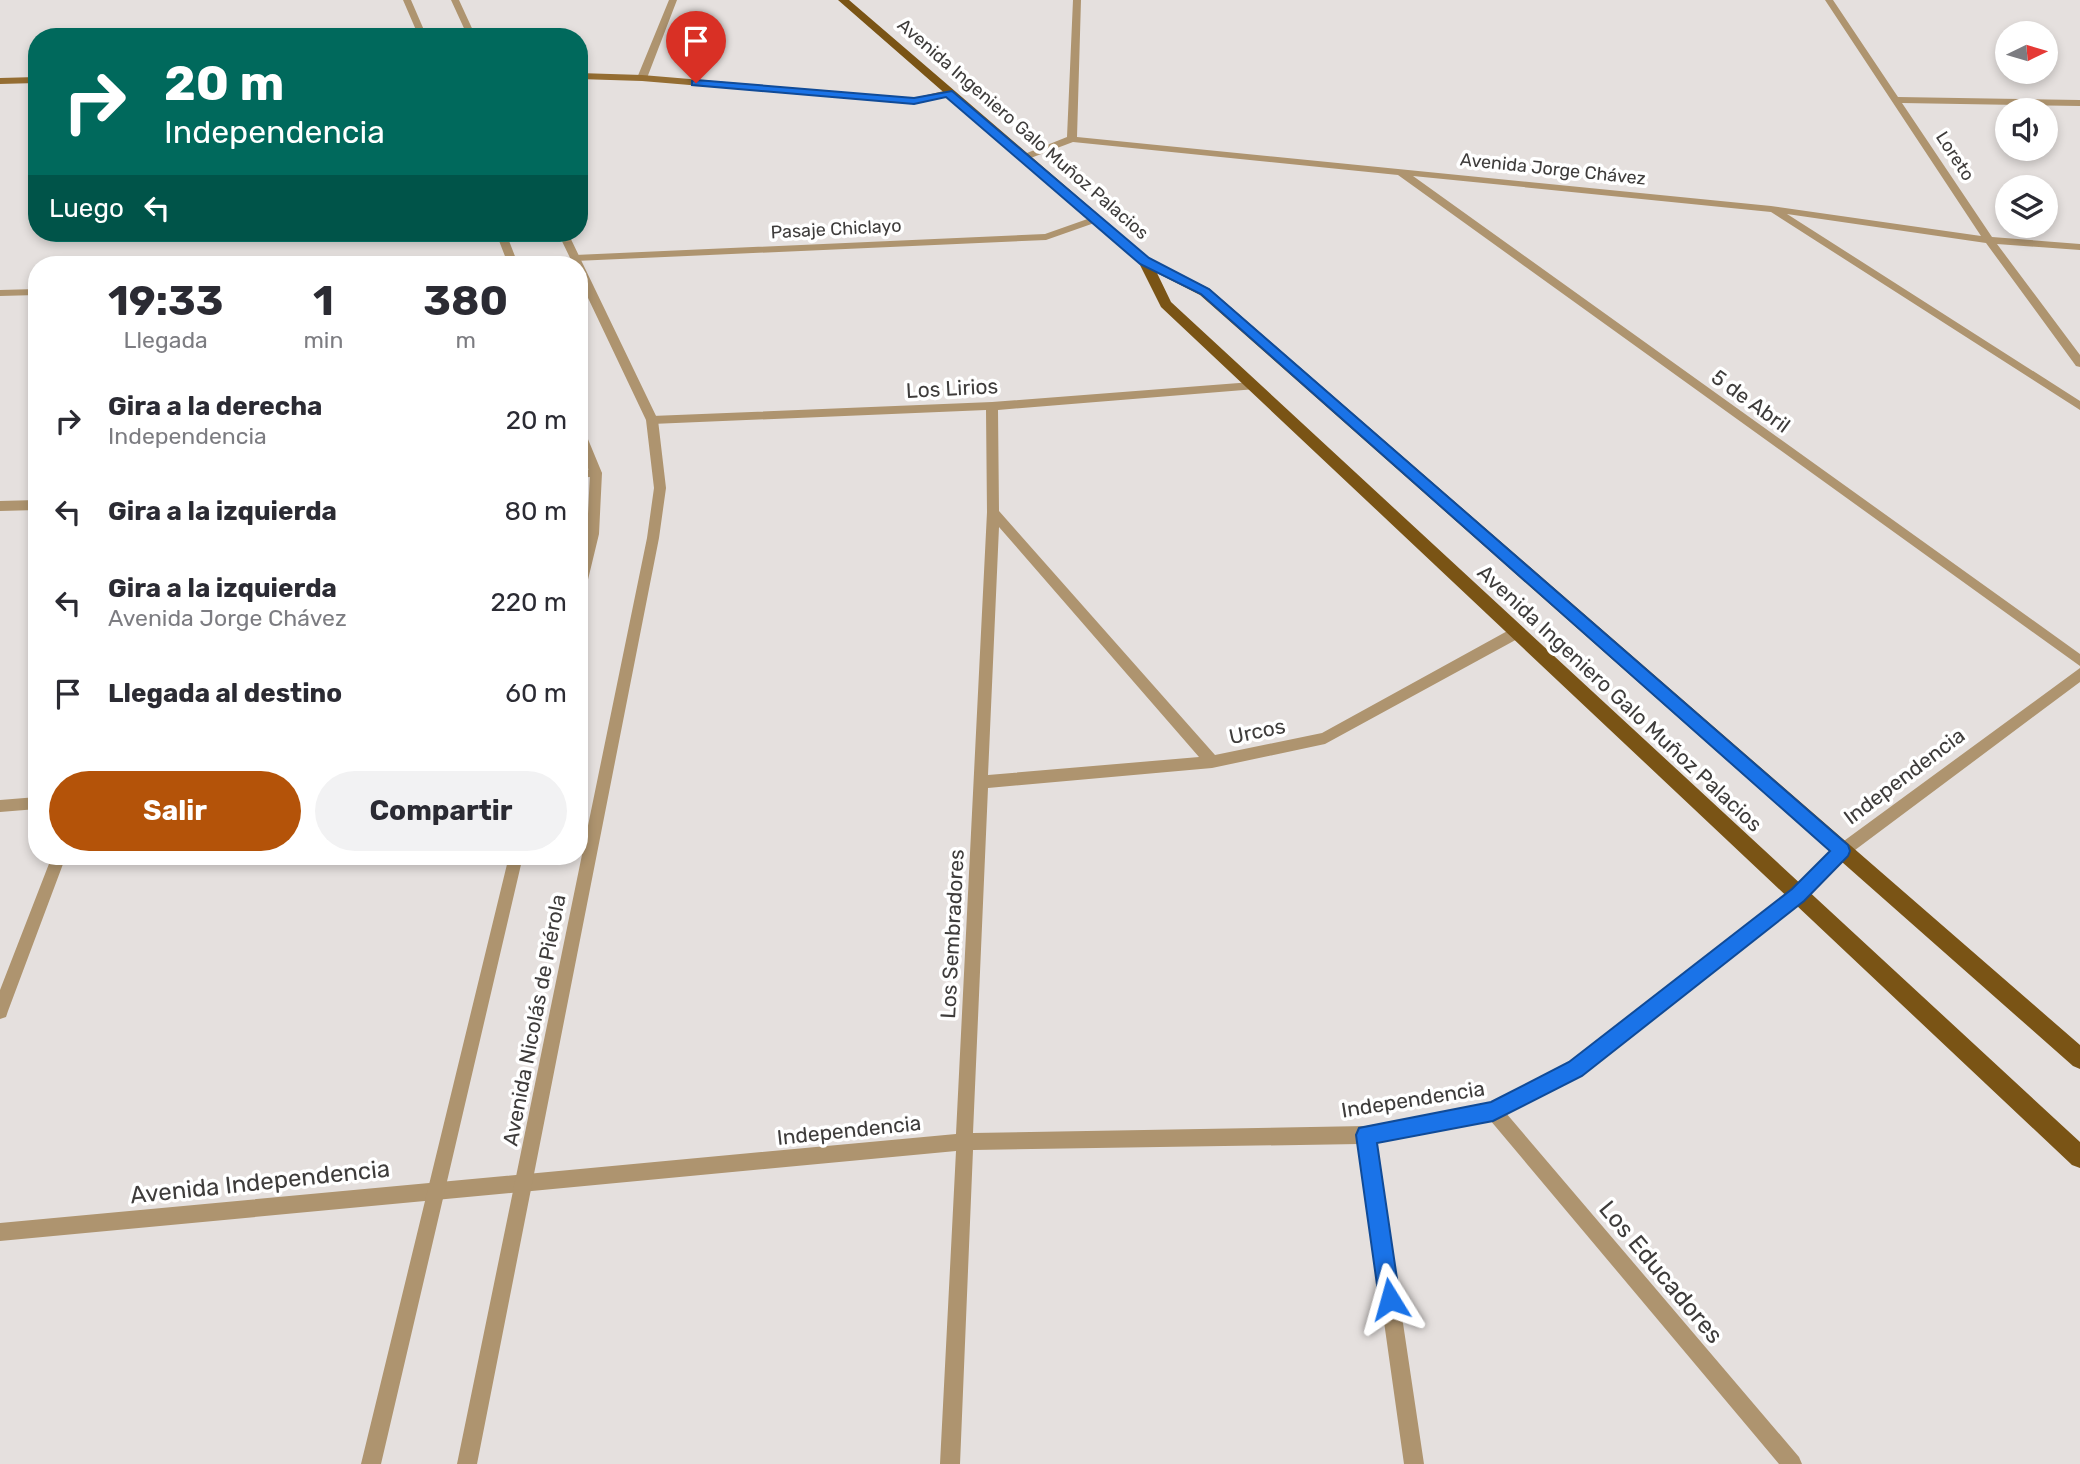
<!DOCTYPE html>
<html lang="es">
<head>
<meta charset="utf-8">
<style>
	body { margin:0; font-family:Rubik,sans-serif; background:#f2f2f3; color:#2b2b33; height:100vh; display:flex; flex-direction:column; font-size:26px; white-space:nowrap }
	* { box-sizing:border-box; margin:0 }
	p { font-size:23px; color:#7c7c81 }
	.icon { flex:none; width:38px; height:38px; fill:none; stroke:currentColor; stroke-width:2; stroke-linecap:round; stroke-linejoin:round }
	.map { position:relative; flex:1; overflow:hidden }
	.sheet { position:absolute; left:28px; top:256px; width:560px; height:609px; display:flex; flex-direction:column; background:#fff; border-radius:28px; box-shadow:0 4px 10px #0003 }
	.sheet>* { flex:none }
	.banner { position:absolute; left:28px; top:28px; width:560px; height:214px; border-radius:28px; box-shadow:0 4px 10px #0003; background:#00695c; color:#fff; overflow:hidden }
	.needle { width:46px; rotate:85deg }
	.controls { position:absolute; left:1995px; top:21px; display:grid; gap:14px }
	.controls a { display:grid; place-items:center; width:63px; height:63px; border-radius:50%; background:#fff; box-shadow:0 4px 10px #0003; font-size:35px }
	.pin { position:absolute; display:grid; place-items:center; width:60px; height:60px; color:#fff; margin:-72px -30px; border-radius:50% 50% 50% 0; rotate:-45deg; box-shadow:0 0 7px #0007 }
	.pin .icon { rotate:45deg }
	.me { position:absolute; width:77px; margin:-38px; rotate:352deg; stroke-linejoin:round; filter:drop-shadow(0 0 5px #0008) }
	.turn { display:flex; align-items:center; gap:24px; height:147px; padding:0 21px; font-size:32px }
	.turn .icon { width:91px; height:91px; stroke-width:2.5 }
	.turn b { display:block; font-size:49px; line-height:60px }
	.then { display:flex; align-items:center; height:66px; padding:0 21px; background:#0003; gap:14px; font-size:26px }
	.eta { display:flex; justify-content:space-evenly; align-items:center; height:119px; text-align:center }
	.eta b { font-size:42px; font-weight:700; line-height:49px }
	.button { display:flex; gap:14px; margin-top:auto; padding:14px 21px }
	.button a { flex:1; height:80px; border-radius:42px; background:#b45309; color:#fff; font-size:28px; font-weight:700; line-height:80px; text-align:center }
	.button a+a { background:#f2f2f3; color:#2b2b33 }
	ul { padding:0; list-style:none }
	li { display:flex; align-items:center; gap:21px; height:91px; padding:0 21px }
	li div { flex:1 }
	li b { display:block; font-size:26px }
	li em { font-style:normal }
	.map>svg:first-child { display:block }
</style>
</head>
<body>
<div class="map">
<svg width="2080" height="1464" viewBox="0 0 2080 1464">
	<rect width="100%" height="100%" fill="#e5e0de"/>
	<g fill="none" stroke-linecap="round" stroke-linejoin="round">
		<path fill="#ae946f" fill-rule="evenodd" d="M 669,0 L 677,0 L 647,78 L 639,80 L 637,78 Z
			M 1073,0 L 1081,0 L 1077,137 L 1771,206 L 1981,236 L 1825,0 L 1833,0 L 1898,97 L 2080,100 L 2080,106 L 1902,103 L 1992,237 L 2080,244 L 2080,250 L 1997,244 L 2080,355 L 2080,367 L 2076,366 L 1986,243 L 1787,214 L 2080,401 L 2080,410 L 1771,212 L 1413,176 L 2080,654 L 2080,666 L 1398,175 L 1073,142 L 1028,159 L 1022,159 L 1022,155 L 1067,137 Z
			M 1096,216 L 1100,217 L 1100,221 L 1046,240 L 575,261 L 570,258 L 575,255 L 1045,234 Z
			M 37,289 L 37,295 L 0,296 L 0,290 Z
			M 1252,382 L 1258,386 L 1256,389 L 998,410 L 999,511 L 1215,755 L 1322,733 L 1511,629 L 1516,628 L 1523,633 L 1521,637 L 1325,744 L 1212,768 L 988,788 L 973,1133 L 1366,1126 L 1491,1103 L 1570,1063 L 1793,890 L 1837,846 L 2080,668 L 2080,682 L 1847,856 L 1803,900 L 1582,1075 L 1506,1113 L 1799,1457 L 1802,1464 L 1779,1464 L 1490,1120 L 1376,1142 L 1424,1464 L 1404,1464 L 1359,1144 L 973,1150 L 960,1464 L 940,1464 L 956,1151 L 0,1241 L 0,1223 L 956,1134 L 987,512 L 986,410 L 652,424 L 646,420 L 652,416 L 992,402 ZM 999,527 L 1199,757 L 988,775 Z
			M 596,469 L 602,473 L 600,476 L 579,478 L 579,470 Z
			M 37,500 L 37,510 L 0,511 L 0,501 Z
			M 37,797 L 37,809 L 0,812 L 0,800 Z
			M 52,856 L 66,856 L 8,1011 L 6,1017 L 0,1019 L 0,990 Z"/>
		<path fill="#ae946f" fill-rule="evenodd" d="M 403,0 L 411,0 L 427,37 L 419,37 Z
			M 451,0 L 459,0 L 476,37 L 468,37 Z
			M 496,233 L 506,233 L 518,264 L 508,264 Z
			M 558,233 L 568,233 L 658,420 L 666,488 L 659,538 L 477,1464 L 457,1464 L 647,538 L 654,488 L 646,420 L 579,279 L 579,264 L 573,264 Z
			M 579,428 L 585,432 L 602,473 L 599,534 L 585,592 L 579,597 L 579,565 L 587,534 L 590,473 L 579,447 Z
			M 509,856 L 523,856 L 381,1464 L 361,1464 Z"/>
		<path fill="#946d32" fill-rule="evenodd" d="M 579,73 L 642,75 L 914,98 L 948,90 L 953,93 L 914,104 L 642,81 L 579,79 Z
			M 37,77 L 37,83 L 0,84 L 0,78 Z"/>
		<path fill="#7a5415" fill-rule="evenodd" d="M 838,0 L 849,0 L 1149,258 L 1210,289 L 2080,1045 L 2080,1069 L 2073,1066 L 1200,295 L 1157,273 L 1171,302 L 2080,1142 L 2080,1168 L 2072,1165 L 1161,307 L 1139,263 Z"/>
	</g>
	<path fill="#1a73e8" stroke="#114b97" stroke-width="2" d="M 696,80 L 914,98 L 952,91 L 1149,258 L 1209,289 L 1848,845 L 1850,851 L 1848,856 L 1804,901 L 1582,1076 L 1493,1121 L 1377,1143 L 1400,1299 L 1397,1307 L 1390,1310 L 1382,1307 L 1379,1299 L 1356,1135 L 1359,1128 L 1491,1102 L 1569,1062 L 1792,889 L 1830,851 L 1201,294 L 1140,264 L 946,97 L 914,104 L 692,85 L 692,81 Z"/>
	<g text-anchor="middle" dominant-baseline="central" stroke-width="7" stroke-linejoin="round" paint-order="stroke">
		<g font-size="18" fill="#3e3c3b" stroke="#fff">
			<text transform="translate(1023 129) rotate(41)">Avenida Ingeniero Galo Muñoz Palacios</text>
			<text transform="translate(1955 156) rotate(57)">Loreto</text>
			<text transform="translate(1553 169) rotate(6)">Avenida Jorge Chávez</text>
			<text transform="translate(836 229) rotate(-3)">Pasaje Chiclayo</text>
		</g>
		<g font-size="21" fill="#3e3c3b" stroke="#fff">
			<text transform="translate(952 388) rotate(-3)">Los Lirios</text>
			<text transform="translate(1751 401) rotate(36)">5 de Abril</text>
			<text transform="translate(1620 698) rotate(43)">Avenida Ingeniero Galo Muñoz Palacios</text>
			<text transform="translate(1257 731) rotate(-12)">Urcos</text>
			<text transform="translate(1904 776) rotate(-37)">Independencia</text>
			<text transform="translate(952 934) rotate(-87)">Los Sembradores</text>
			<text transform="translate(534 1020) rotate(-79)">Avenida Nicolás de Piérola</text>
			<text transform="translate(1413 1099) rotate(-9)">Independencia</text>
			<text transform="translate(849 1130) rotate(-6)">Independencia</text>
		</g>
		<g font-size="24" fill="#3e3c3b" stroke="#fff">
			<text transform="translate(260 1182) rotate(-6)">Avenida Independencia</text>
			<text transform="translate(1661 1272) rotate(50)">Los Educadores</text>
		</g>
	</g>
</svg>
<div class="controls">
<a><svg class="needle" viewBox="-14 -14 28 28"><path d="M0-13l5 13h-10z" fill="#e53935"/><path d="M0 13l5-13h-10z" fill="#7c7c81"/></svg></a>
<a><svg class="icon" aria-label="sound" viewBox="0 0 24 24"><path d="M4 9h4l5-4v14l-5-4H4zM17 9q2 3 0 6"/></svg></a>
<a><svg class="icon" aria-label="layers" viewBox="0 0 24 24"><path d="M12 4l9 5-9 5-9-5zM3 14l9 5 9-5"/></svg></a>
</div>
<div class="pin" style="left:696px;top:83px;background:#d93025"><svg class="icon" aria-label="arrive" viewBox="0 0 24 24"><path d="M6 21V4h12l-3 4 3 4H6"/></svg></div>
<svg class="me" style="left:1390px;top:1299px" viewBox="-20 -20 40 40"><path d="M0-17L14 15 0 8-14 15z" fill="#1a73e8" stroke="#fff" stroke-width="4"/></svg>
<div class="banner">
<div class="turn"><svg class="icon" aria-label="right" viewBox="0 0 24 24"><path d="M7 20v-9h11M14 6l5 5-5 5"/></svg><div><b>20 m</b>Independencia</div></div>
<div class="then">Luego<svg class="icon" aria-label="left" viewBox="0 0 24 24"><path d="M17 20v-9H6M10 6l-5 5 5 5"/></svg></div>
</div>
<section class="sheet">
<div class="eta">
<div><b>19:33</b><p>Llegada</p></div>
<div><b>1</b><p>min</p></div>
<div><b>380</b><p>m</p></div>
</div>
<ul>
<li><svg class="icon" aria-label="right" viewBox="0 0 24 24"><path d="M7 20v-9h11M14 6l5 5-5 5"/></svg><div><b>Gira a la derecha</b><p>Independencia</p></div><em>20 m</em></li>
<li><svg class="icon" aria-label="left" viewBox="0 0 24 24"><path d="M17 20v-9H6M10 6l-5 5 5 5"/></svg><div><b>Gira a la izquierda</b></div><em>80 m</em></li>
<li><svg class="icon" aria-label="left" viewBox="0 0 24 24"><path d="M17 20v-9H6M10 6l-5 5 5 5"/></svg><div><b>Gira a la izquierda</b><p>Avenida Jorge Chávez</p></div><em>220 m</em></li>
<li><svg class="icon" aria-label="arrive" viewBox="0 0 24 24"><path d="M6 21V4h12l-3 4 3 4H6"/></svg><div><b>Llegada al destino</b></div><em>60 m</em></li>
</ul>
<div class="button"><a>Salir</a><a>Compartir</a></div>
</section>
</div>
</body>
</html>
